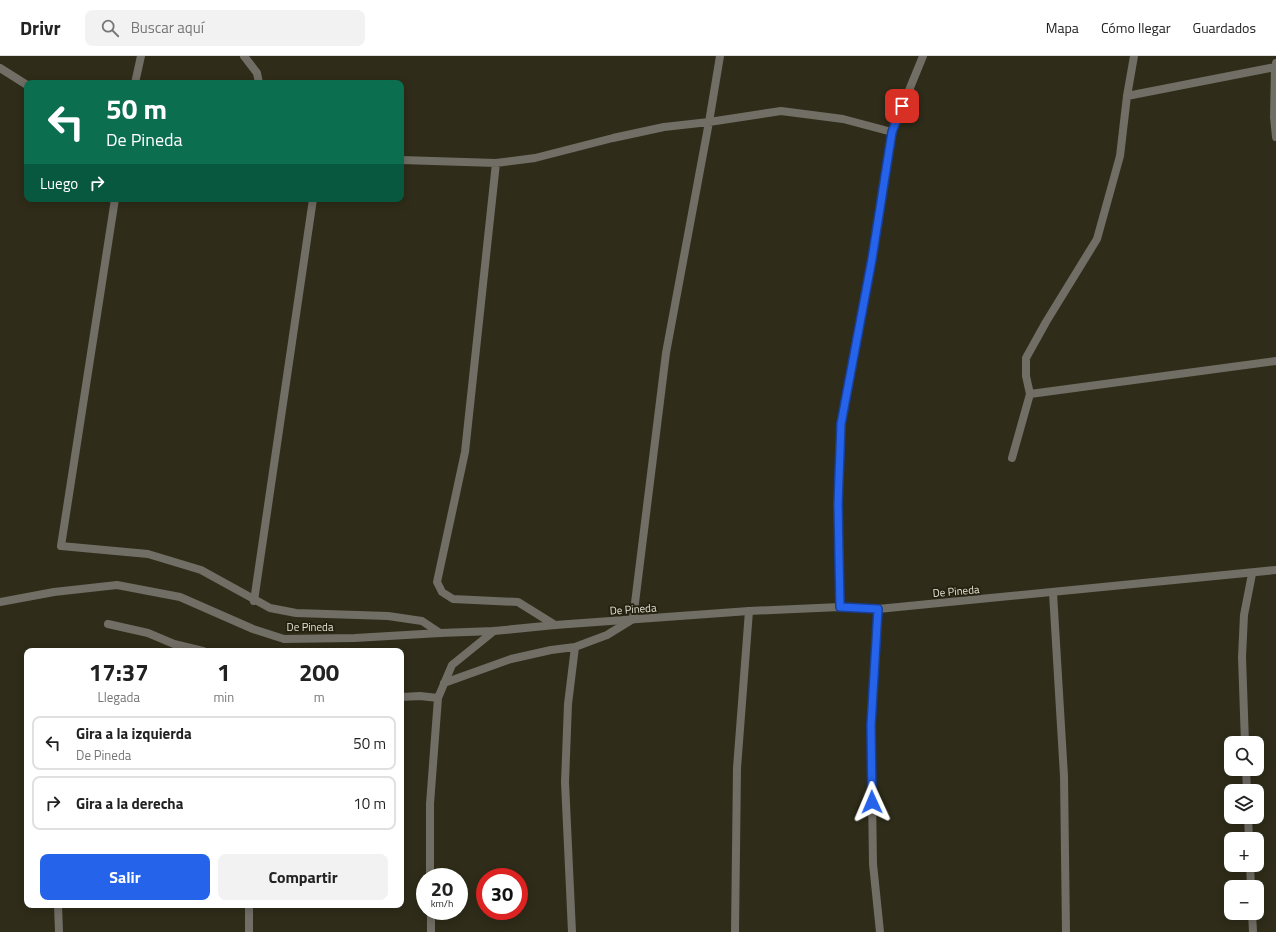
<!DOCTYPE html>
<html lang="es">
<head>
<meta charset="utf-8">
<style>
	body { margin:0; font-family:"Titillium Web",sans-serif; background:#f2f2f2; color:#222; height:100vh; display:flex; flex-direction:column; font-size:15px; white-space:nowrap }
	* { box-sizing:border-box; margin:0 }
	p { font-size:13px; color:#767676 }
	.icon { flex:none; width:22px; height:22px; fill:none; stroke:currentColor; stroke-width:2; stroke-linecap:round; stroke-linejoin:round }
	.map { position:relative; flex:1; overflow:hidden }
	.details { position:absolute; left:24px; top:592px; width:380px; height:260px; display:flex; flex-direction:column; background:#fff; border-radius:8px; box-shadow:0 2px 10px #0003 }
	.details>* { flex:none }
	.guide { position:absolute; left:24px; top:24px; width:380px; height:122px; border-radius:8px; box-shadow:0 2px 10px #0003; background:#0b6e4f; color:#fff; overflow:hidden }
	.buttons { position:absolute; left:1224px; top:680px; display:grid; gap:8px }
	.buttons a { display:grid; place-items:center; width:40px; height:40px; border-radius:8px; background:#fff; box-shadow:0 2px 10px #0003; font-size:20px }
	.speed { position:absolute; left:416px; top:812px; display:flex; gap:8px; font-size:20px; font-weight:700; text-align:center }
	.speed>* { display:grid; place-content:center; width:52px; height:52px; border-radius:50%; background:#fff; box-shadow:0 2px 10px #0003; line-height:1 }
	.speed small { font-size:10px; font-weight:400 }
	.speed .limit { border:6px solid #d22; background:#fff; color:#111 }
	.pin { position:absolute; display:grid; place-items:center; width:34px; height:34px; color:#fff; margin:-17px; border-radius:8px; box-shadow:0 2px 6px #0006 }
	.me { position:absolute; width:44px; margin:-22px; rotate:359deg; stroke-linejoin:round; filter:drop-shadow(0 0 3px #0008) }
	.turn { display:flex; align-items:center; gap:14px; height:84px; padding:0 16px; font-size:18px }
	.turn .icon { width:52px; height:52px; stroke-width:2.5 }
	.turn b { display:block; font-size:28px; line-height:34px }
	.then { display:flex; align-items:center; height:38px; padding:0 16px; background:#0003; gap:8px; font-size:15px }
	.eta { display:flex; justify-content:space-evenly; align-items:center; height:68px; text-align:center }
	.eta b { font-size:24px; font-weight:700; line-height:28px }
	.cta { display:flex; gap:8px; margin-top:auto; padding:8px 16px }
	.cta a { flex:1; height:46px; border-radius:8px; background:#2563eb; color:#fff; font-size:16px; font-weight:700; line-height:46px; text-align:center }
	.cta a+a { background:#f2f2f2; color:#222 }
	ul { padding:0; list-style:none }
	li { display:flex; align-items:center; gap:12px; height:54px; margin:0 8px 6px; padding:0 8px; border:2px solid #e0e0e0; border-radius:8px }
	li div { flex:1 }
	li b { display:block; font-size:15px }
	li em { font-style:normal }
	header { display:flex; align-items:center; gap:24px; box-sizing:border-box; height:56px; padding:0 20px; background:#fff; border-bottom:1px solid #e0e0e0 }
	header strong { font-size:19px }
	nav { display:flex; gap:22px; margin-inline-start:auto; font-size:14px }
	.search { width:280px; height:36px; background:#f2f2f2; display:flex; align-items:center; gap:10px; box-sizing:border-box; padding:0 14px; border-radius:8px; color:#767676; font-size:15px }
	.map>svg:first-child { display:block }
</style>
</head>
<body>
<header>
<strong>Drivr</strong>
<div class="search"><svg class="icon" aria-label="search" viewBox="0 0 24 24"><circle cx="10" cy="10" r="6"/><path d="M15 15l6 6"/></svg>Buscar aquí</div>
<nav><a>Mapa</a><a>Cómo llegar</a><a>Guardados</a></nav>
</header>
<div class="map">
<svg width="1276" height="876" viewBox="0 0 1276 876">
	<rect width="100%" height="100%" fill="#2f2c19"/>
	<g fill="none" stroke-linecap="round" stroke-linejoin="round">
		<path stroke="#706e65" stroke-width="8" d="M 244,0 L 257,17 L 259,27
			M 1276,7 L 1275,11 L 1274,61 L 1276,81
			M 0,12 L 27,29
			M 135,27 L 141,0
			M 1127,40 L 1275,11
			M 401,104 L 496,107 L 535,102 L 613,82 L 664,71 L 709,66 L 781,55 L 843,63 L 892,76
			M 496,107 L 465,396 L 437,526 L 442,536 L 453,543 L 518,546 L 555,569
			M 115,143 L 61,490 L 148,498 L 201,514 L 270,552 L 296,557 L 388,560 L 422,565 L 440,577
			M 1030,338 L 1276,305
			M 1012,402 L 1030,338 L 1026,320 L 1026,302 L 1046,266 L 1097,183 L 1120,100 L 1127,40 L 1134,0
			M 1053,537 L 1064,720 L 1066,876
			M 254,545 L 313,143
			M 840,551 L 838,448 L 841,368 L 872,203 L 892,76 L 923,0
			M 878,553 L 871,669 L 873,808 L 880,876
			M 108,568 L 148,577 L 174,588 L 203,595
			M 444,627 L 511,603 L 551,594 L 575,591 L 607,579 L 633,563 L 666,297 L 709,66 L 720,0
			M 401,641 L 420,640 L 438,642
			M 1245,687 L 1242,601 L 1244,559 L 1252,518
			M 1246,713 L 1247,735
			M 1248,761 L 1249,783
			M 1250,809 L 1251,831
			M 430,821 L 430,748 L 438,642 L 452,609 L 494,575
			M 58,849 L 59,876
			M 249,849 L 249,876
			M 431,855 L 431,876
			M 1252,857 L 1253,876
			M 572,876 L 565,726 L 568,648 L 575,591
			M 735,876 L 737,712 L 749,555"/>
		<path stroke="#706e65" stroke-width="8" d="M 0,546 L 54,536 L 117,529 L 180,541 L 253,573 L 284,583 L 355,582 L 440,577 L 494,575 L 555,569 L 749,555 L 840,551 L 878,553 L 1276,514"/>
	</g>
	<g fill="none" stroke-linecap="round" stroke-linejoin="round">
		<defs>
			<path id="route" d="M 872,746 L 871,669 L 878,553 L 840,551 L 838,448 L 841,368 L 872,203 L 892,76 L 902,50"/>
		</defs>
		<use href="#route" stroke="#184099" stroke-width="10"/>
		<use href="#route" stroke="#2563eb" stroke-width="7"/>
	</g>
	<g text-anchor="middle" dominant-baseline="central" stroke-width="4" stroke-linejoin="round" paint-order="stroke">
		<g font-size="11" fill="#e5e3d7" stroke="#252210">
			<text transform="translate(956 535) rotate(-5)">De Pineda</text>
			<text transform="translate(633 553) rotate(-4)">De Pineda</text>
			<text x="310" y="571">De Pineda</text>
		</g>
	</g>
</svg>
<div class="buttons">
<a><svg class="icon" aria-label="search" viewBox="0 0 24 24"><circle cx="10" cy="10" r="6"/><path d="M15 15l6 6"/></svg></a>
<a><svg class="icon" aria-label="layers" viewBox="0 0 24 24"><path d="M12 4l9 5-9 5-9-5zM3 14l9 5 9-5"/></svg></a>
<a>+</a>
<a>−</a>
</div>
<div class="speed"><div>20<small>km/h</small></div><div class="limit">30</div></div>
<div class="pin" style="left:902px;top:50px;background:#d93025"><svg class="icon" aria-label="arrive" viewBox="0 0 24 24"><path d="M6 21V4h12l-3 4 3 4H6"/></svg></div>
<svg class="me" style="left:872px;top:746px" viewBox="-20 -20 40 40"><path d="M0-17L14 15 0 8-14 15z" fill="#2563eb" stroke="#fff" stroke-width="4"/></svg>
<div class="guide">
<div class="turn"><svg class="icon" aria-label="left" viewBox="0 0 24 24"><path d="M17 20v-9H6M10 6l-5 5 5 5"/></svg><div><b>50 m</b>De Pineda</div></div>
<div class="then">Luego<svg class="icon" aria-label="right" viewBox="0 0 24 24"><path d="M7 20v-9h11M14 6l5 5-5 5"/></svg></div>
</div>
<section class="details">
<div class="eta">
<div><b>17:37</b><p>Llegada</p></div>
<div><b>1</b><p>min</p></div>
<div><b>200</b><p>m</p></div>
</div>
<ul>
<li><svg class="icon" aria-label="left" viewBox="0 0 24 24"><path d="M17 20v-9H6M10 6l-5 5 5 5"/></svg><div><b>Gira a la izquierda</b><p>De Pineda</p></div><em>50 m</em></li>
<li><svg class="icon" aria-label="right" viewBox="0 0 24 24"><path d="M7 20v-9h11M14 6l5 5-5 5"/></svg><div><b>Gira a la derecha</b></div><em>10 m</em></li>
</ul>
<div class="cta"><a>Salir</a><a>Compartir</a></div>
</section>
</div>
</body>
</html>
